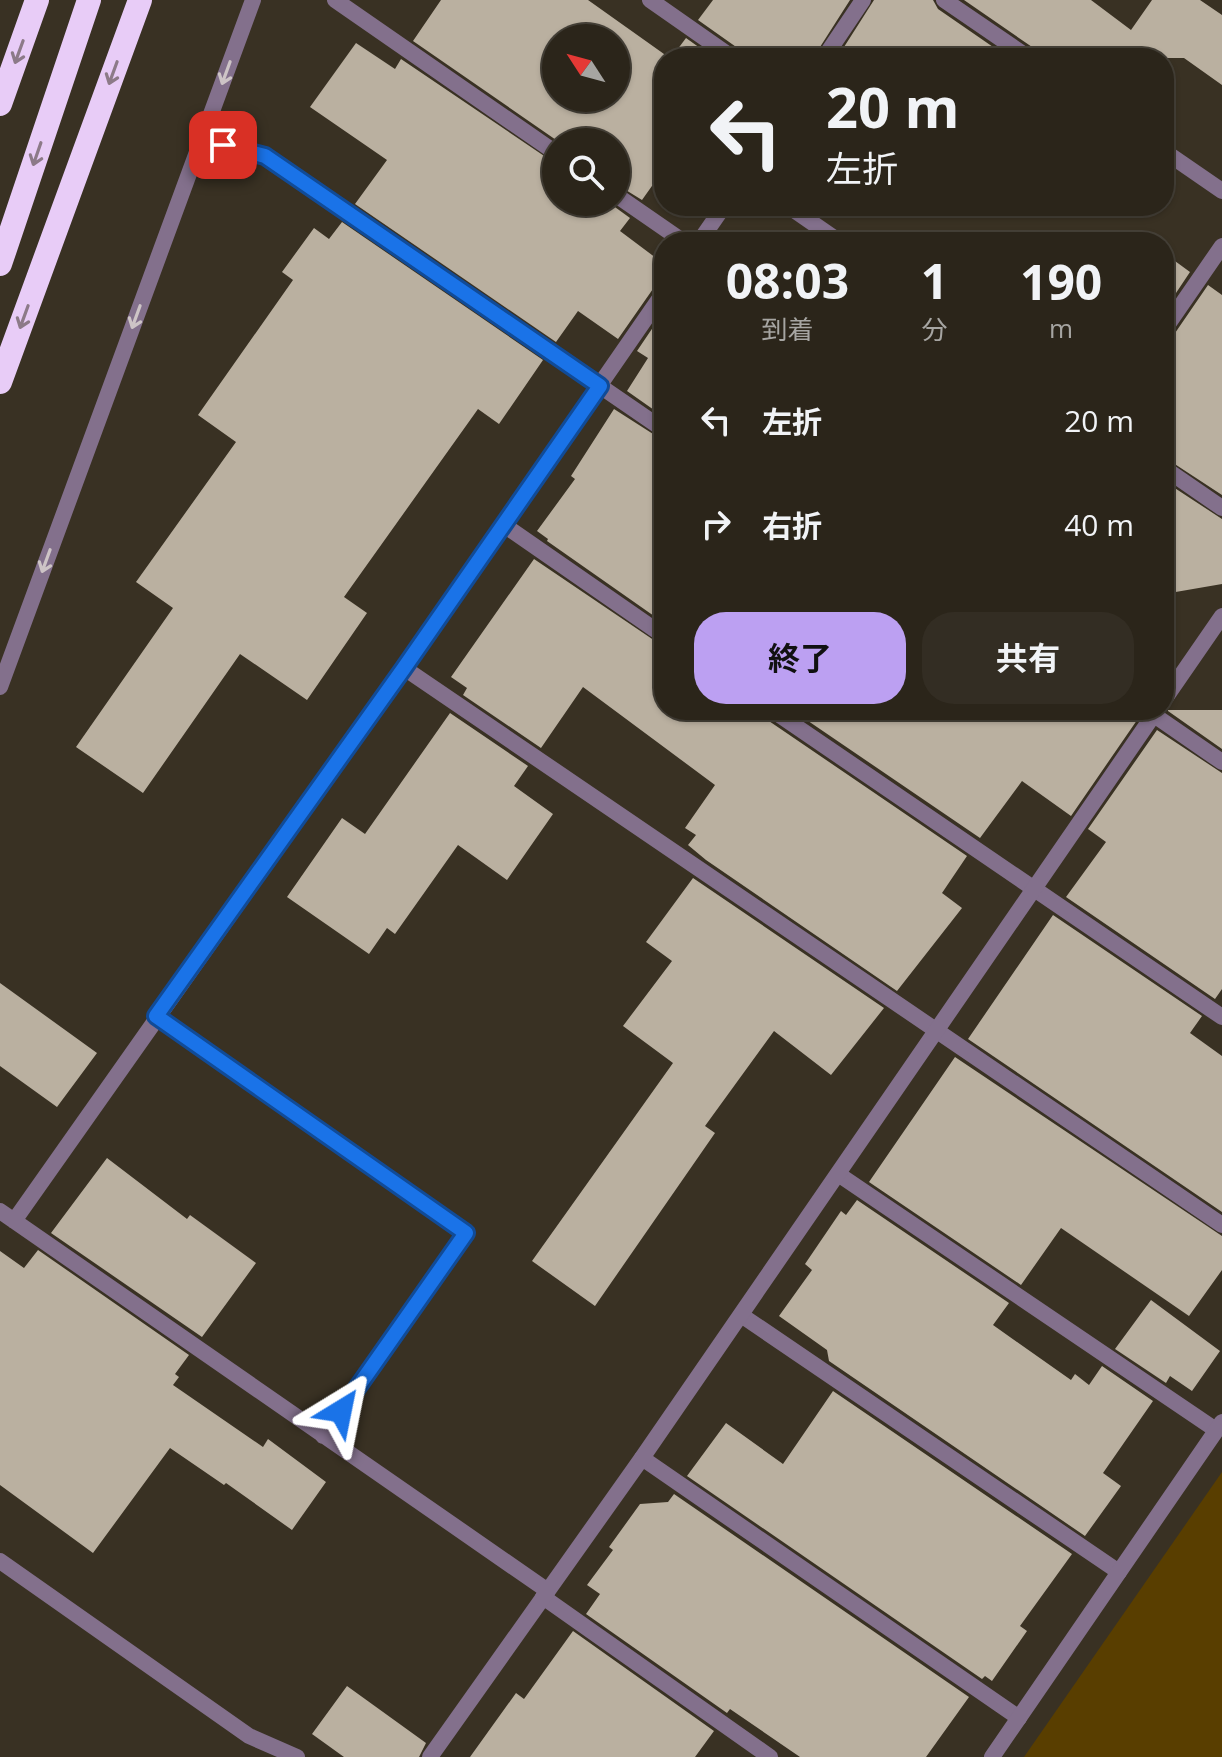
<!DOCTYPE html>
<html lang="ja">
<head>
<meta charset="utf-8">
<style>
	body { margin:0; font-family:"Open Sans","Noto Sans JP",sans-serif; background:#332d23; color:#f1f3f6; height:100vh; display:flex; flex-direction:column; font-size:30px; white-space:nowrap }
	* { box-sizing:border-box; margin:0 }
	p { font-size:26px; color:#a6a5a2 }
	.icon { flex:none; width:44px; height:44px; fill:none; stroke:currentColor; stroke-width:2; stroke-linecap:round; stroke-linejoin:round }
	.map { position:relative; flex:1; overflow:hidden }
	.sheet { position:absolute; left:654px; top:232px; width:520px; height:488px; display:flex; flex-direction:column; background:#2b251a; border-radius:32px; box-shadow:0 2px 6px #0004,0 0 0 2px #474239 }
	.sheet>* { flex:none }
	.hud { position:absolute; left:654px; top:48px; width:520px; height:168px; border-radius:32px; box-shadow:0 2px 6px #0004,0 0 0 2px #474239; background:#2b251a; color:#f1f3f6; overflow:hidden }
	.needle { width:52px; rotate:306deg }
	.tools { position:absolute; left:542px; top:24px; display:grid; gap:16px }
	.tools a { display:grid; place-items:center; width:88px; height:88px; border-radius:50%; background:#2b251a; box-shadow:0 2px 6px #0004,0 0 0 2px #474239; font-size:40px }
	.pin { position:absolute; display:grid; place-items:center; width:68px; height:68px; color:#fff; margin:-34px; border-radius:16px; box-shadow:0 4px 12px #0006 }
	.me { position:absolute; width:88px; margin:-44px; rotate:35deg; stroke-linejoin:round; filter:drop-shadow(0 0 6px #0008) }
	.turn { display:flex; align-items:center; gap:28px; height:168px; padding:0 40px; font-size:36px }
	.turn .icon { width:104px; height:104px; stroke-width:2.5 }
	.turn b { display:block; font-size:56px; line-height:68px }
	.eta { display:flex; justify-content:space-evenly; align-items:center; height:136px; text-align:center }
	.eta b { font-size:48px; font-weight:700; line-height:56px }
	.button { display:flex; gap:16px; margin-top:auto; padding:16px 40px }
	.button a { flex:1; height:92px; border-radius:32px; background:#bca0f2; color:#111; font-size:32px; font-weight:700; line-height:92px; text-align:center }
	.button a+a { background:#332d23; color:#f1f3f6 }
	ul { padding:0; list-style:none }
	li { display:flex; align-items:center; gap:24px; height:104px; padding:0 40px }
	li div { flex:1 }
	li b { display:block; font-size:30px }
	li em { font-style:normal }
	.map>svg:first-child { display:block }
</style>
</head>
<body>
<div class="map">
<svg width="1222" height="1757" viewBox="0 0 1222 1757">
	<rect width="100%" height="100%" fill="#393123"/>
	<path fill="#593e00" d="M 1222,1472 L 1222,1757 L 1024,1757 Z"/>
	<path fill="#bab0a0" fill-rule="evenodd" d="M 441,0 L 588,0 L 664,54 L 664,169 L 642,200 L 616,184 L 616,142 L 559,142 L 413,41 ZM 556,38 L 616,38 L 616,98 L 556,98 Z
		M 713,0 L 850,0 L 813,58 L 744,58 L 739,49 L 698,20 Z
		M 874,0 L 933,0 L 938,9 L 1009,58 L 837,58 Z
		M 964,0 L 1091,0 L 1131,30 L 1152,0 L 1200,0 L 1222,15 L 1222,85 L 1184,58 L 1040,58 L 1035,49 Z
		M 686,38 L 714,58 L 671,58 Z
		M 356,43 L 395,69 L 401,59 L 556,164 L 556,202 L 608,202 L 630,218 L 620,231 L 664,264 L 664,281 L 655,286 L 618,339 L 578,311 L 556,342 L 355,204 L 387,160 L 310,107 Z
		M 342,222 L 543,360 L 499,424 L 478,409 L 344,597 L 367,613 L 307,700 L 240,654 L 143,793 L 76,747 L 173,608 L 136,582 L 236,442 L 198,415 L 293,280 L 282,272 L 314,228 L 329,239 Z
		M 1164,253 L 1190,272 L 1164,311 Z
		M 1208,285 L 1222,295 L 1222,495 L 1164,457 L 1164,341 L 1173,336 Z
		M 664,311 L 664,417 L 627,391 L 648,358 L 637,351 Z
		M 614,409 L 664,441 L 664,623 L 547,541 L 548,539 L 537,531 L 575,479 L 571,476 Z
		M 1164,481 L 1222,519 L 1222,584 L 1164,594 Z
		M 534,559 L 664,647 L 664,710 L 761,710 L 766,719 L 967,856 L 942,893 L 962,908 L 897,991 L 706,860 L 688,845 L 696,835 L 685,828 L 715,785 L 583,687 L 541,748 L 463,695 L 467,688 L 451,677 Z
		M 792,710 L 1144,710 L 1071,816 L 1022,781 L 980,838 Z
		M 1168,710 L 1222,710 L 1222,749 L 1168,711 Z
		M 450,713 L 528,766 L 514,786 L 553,814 L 507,880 L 458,845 L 395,934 L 387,928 L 369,954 L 287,897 L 342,818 L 365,834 Z
		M 1157,730 L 1222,773 L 1222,989 L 1215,999 L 1066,897 L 1106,842 L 1088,829 Z
		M 693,878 L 884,1008 L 831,1075 L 774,1031 L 705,1126 L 715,1133 L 595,1306 L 532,1261 L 673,1063 L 623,1026 L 672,961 L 646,942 Z
		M 1053,915 L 1202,1016 L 1190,1033 L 1222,1056 L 1222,1212 L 968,1039 Z
		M 0,983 L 97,1053 L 57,1107 L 0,1066 Z
		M 955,1057 L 1222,1236 L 1222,1270 L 1189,1316 L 1061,1228 L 1021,1285 L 869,1182 Z
		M 107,1158 L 187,1219 L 190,1215 L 256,1263 L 202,1337 L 51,1233 Z
		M 857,1200 L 1009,1303 L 993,1325 L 1071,1380 L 1075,1374 L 1089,1385 L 1102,1366 L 1153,1401 L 1103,1473 L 1121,1486 L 1085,1536 L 829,1361 L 827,1350 L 779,1316 L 812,1270 L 805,1264 L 841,1211 L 846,1215 Z
		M 38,1250 L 189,1355 L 175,1374 L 179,1377 L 173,1385 L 263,1447 L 268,1439 L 326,1482 L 292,1530 L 226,1483 L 224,1485 L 170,1448 L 93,1553 L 0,1485 L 0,1251 L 24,1268 Z
		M 1151,1300 L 1220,1351 L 1192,1391 L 1170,1376 L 1166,1383 L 1115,1349 Z
		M 833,1391 L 1072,1554 L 1020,1626 L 1027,1631 L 992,1681 L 985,1676 L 982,1679 L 687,1476 L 726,1423 L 783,1464 Z
		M 674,1494 L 969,1697 L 926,1757 L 800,1757 L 730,1709 L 727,1713 L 586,1614 L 600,1594 L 587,1585 L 613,1550 L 609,1547 L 640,1504 L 668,1502 Z
		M 573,1631 L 714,1731 L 695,1757 L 470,1757 L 516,1693 L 524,1699 Z
		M 347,1686 L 426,1743 L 419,1757 L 344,1757 L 312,1734 Z"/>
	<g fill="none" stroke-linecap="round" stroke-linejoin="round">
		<path stroke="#83708c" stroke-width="16" d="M 335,0 L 556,153
			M 650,0 L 733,58
			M 944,0 L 1029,58
			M 202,139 L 265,156 L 664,430
			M 1164,151 L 1222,191
			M 616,195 L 684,242
			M 1164,330 L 1222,246
			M 504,525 L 664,636
			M 404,668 L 1222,1225
			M 772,710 L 1222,1017
			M 1154,715 L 1222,762
			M 838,1174 L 1216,1430
			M 741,1315 L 1119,1572
			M 642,1458 L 1019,1718
			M 543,1597 L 770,1757"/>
		<path stroke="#83708c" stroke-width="16" d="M 824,58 L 863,0
			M 788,206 L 840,242
			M 699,242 L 724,206
			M 1164,468 L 1222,508
			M 0,687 L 253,0
			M 1164,700 L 1222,616
			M 156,1016 L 466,1233 L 323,1436
			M 0,1211 L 548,1591
			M 14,1221 L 404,668 L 664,292
			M 0,1561 L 249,1736 L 297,1757
			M 430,1757 L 642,1458 L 1157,710
			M 992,1757 L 1222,1422"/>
		<path stroke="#e8ccf7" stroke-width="24" d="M 0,104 L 37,0
			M 0,264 L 89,0
			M 0,382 L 140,0"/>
	</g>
	<defs><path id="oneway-shaft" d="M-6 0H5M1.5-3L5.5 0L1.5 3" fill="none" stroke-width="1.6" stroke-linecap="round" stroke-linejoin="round" transform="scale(2)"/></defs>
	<g stroke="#8c7a88">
		<use href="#oneway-shaft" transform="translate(19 52) rotate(110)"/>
		<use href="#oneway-shaft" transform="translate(113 73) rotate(110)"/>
		<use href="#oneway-shaft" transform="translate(37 154) rotate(109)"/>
		<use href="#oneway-shaft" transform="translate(24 317) rotate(110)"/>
	</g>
	<g stroke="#cdc4c6">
		<use href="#oneway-shaft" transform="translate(226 73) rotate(110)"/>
		<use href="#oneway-shaft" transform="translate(136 317) rotate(110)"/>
		<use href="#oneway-shaft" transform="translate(46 561) rotate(110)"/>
	</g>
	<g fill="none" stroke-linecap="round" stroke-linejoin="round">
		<defs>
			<path id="route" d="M 223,145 L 265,156 L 600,386 L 404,668 L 156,1016 L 466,1233 L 341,1411"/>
		</defs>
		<use href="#route" stroke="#114b97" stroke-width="20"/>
		<use href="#route" stroke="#1a73e8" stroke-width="14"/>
	</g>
</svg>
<div class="tools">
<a><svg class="needle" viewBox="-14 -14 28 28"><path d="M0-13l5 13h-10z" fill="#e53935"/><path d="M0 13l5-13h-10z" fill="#a6a5a2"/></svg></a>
<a><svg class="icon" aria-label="search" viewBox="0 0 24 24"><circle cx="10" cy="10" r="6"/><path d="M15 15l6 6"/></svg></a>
</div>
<div class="pin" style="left:223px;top:145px;background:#d93025"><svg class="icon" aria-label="arrive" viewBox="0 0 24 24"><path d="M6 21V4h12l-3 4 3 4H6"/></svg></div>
<svg class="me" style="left:341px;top:1411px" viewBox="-20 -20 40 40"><path d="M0-17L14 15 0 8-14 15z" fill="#1a73e8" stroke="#fff" stroke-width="4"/></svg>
<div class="hud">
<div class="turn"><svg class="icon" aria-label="left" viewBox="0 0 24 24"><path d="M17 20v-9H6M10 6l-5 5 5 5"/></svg><div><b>20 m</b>左折</div></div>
</div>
<section class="sheet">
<div class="eta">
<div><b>08:03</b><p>到着</p></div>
<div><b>1</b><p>分</p></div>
<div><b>190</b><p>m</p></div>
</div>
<ul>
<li><svg class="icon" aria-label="left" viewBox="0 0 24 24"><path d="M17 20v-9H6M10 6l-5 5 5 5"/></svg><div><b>左折</b></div><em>20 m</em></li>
<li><svg class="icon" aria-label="right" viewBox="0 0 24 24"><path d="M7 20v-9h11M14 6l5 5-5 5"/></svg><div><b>右折</b></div><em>40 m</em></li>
</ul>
<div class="button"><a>終了</a><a>共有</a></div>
</section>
</div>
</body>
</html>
